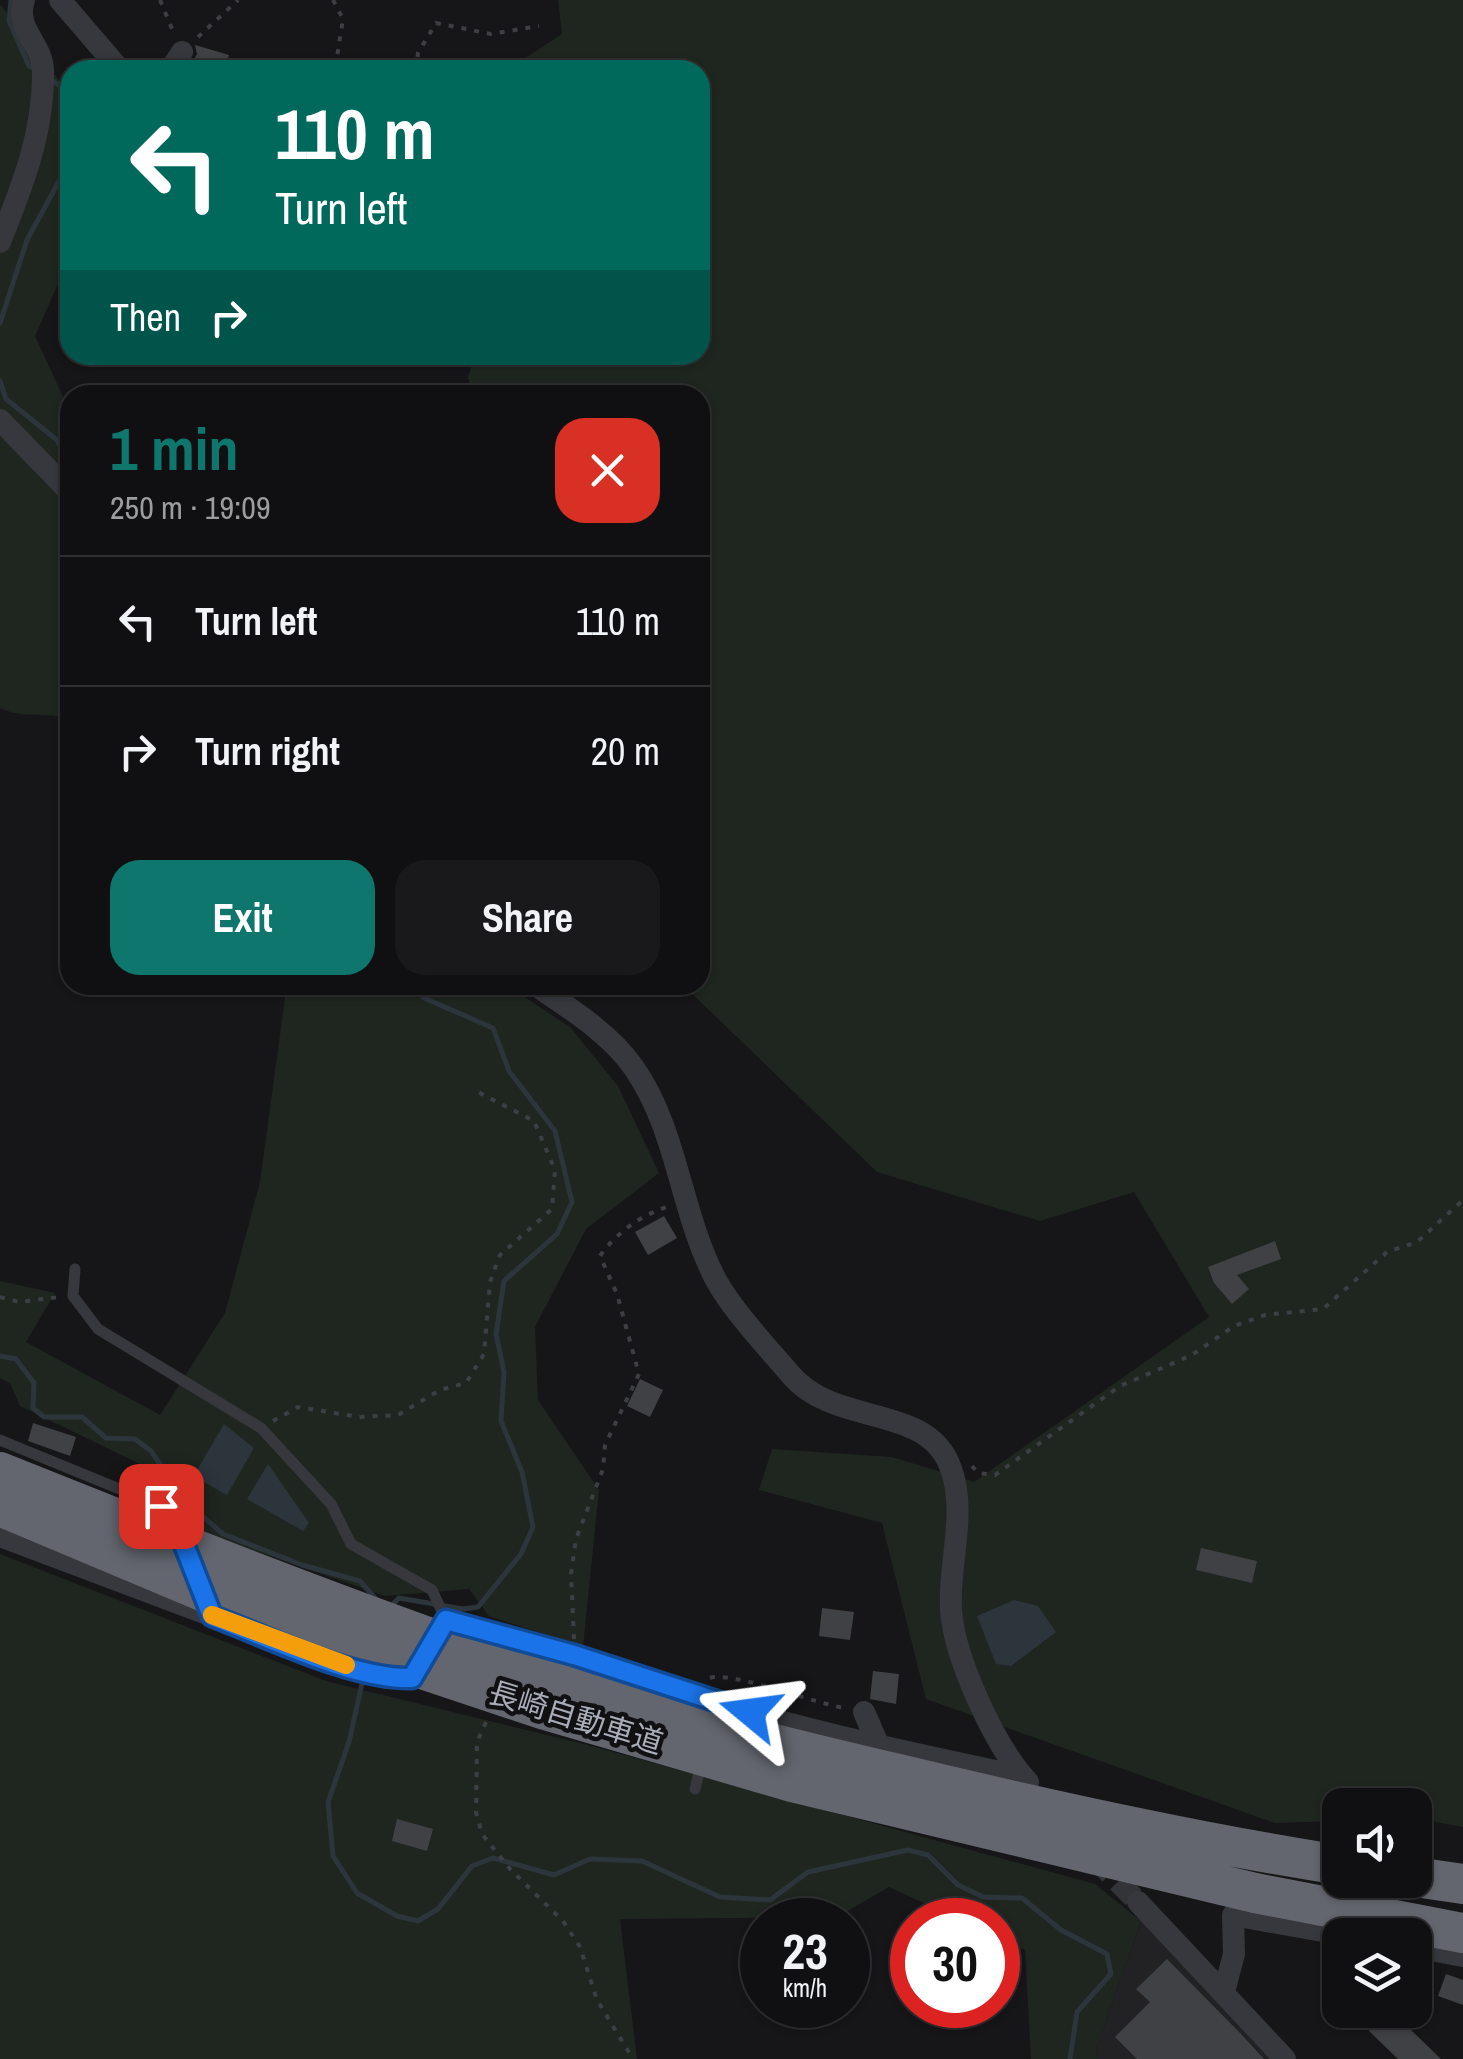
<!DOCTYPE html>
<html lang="en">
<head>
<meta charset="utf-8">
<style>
	body { margin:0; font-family:"Archivo Narrow","Noto Sans JP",sans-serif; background:#19191b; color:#f1f3f6; height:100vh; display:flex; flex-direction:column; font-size:38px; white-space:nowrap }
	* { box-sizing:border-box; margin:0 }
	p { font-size:32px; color:#9c9d9f }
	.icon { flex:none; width:55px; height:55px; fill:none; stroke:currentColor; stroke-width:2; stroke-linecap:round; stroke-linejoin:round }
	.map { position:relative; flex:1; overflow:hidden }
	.details { position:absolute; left:60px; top:385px; width:650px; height:610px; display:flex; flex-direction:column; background:#101012; border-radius:30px; box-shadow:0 2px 8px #0004,0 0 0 2px #303032 }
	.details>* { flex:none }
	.top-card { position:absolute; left:60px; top:60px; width:650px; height:305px; border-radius:30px; box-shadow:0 2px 8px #0004,0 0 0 2px #303032; background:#00695c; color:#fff; overflow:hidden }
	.controls { position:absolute; left:1322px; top:1788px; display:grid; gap:20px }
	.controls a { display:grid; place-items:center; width:110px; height:110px; border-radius:20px; background:#101012; box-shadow:0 2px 8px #0004,0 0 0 2px #303032; font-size:50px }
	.speed { position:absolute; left:740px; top:1898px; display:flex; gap:20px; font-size:50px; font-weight:700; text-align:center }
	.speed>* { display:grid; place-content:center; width:130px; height:130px; border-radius:50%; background:#101012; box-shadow:0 2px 8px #0004,0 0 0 2px #303032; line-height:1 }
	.speed small { font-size:25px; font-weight:400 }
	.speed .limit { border:15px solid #d22; background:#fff; color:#111 }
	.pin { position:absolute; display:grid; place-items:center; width:85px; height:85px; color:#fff; margin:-42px; border-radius:20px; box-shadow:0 5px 15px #0006 }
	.me { position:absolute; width:110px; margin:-55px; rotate:286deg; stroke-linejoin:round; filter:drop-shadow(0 0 8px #0008) }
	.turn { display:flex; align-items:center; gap:35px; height:210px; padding:0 50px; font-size:45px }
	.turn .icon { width:130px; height:130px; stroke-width:2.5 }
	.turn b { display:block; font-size:70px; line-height:85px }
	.then { display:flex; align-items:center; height:95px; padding:0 50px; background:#0003; gap:20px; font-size:38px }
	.round { display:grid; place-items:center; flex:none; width:105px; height:105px; border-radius:30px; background:#19191b }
	.headline { display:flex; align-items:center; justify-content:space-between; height:170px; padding:0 50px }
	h1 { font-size:60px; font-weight:700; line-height:75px; color:#0f766e }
	.cta { display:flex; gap:20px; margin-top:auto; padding:20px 50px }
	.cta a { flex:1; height:115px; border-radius:30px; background:#0f766e; color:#fff; font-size:40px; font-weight:700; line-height:115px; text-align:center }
	.cta a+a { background:#19191b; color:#f1f3f6 }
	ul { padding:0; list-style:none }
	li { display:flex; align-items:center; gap:30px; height:130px; padding:0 50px; border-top:2px solid #303032 }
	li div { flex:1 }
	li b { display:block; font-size:38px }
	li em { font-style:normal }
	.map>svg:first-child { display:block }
</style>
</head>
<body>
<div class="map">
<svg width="1463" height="2059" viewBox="0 0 1463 2059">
	<rect width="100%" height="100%" fill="#161618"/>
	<path fill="#222225" d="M 1141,1921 L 1277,2059 L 1098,2059 L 1096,2049 Z"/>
	<path fill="#1e261f" d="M 558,0 L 1463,0 L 1463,1827 L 1415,1818 L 1415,1805 L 1340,1805 L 1340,1821 L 1275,1823 L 926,1699 L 882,1523 L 759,1490 L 772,1449 L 892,1457 L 974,1482 L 1209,1317 L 1134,1192 L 1040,1221 L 877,1172 L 683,985 L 700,985 L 700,395 L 472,395 L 468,377 L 475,355 L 700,355 L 700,70 L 507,70 L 562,34 Z
		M 0,4 L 70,94 L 70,257 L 35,336 L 70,412 L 70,720 C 45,710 24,720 0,708 Z
		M 282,985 L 507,985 L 570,1027 L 618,1086 L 659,1173 L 586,1229 L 535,1327 L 538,1400 L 599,1490 L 583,1647 L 489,1616 L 469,1589 L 385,1596 L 198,1531 L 144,1466 L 20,1406 L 10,1383 L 0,1378 L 0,1281 L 55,1293 L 26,1342 L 160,1415 L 225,1313 L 260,1182 L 285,998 Z
		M 0,1554 L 326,1681 L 588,1745 L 1095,1884 L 1141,1921 L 1096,2049 L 1098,2059 L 1031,2059 L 1025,1950 L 998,1937 L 998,1920 L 961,1920 L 889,1887 L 837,1917 L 620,1919 L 637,2059 L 0,2059 Z"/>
	<path fill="#2c353c" d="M 224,1424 L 254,1448 L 227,1495 L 204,1482 L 197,1470 Z
		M 268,1464 L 309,1523 L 303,1531 L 247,1499 Z
		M 1014,1600 L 1038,1606 L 1056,1632 L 1011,1666 L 996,1664 L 977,1616 Z"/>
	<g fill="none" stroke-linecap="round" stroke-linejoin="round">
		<path stroke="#2c353c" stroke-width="5" d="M 11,0 L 9,21 L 29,66 L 35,69
			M 49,78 L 70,93
			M 0,323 L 27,240 L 70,161
			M 0,381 L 6,399 L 57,440 L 70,466
			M 0,1356 L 16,1359 L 34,1383 L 33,1408 L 44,1417 L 82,1417 L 106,1438 L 135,1439 L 151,1451 L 186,1502 L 223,1534 L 302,1565 L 360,1581 L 375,1598
			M 389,1608 L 399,1598 L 463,1609 L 478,1607 L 521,1554 L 533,1527 L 522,1472 L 501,1421 L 504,1372 L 496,1334 L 504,1281 L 557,1234 L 572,1202 L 555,1131 L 509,1071 L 493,1028 L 424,998 L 414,985
			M 363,1679 L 349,1742 L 328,1802 L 333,1856 L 357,1893 L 397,1916 L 418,1921 L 438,1909 L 472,1866 L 493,1858 L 554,1875 L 590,1859 L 642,1861 L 720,1897 L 770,1900 L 808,1872 L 908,1850 L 928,1855 L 958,1885 L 983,1897 L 1022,1898 L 1061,1930 L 1107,1954 L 1111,1974 L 1077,2012 L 1070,2059"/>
	</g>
	<path fill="#404145" d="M 195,45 L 229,55 L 224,70 L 189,69 L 197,54 Z
		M 664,1216 L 677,1238 L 648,1255 L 635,1232 Z
		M 1275,1241 L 1281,1259 L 1237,1275 L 1249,1289 L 1232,1304 L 1214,1283 L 1208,1267 Z
		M 640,1379 L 663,1390 L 650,1417 L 627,1406 Z
		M 33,1423 L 76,1437 L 70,1456 L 28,1441 Z
		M 1201,1548 L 1257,1561 L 1252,1583 L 1196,1570 Z
		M 822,1608 L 854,1612 L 850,1640 L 819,1636 Z
		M 873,1671 L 899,1674 L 896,1704 L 870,1699 Z
		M 397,1819 L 433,1829 L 427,1851 L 392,1841 Z
		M 1167,1959 L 1241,2034 L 1264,2059 L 1137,2059 L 1115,2037 L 1150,2002 L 1136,1989 Z
		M 1446,1974 L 1463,1980 L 1463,2005 L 1438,1996 Z
		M 1389,2010 L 1422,2010 L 1411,2030 L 1441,2059 L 1398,2059 L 1369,2031 Z"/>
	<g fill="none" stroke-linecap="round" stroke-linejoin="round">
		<path stroke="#333438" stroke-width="22" stroke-dasharray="22 11" stroke-linecap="butt" d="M 1095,1858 L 1138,1902"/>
		<path stroke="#3d3f44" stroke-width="4" stroke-dasharray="5 8" stroke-linecap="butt" d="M 160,0 L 175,36
			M 333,0 L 343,19 L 335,70
			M 198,37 L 238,0
			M 416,70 L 418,53 L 436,23 L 491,34 L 539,26
			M 0,1297 L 19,1302 L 59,1297
			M 273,1421 L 298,1407 L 359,1417 L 398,1415 L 440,1390 L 466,1383 L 484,1354 L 490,1282 L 500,1255 L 552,1209 L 555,1170 L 534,1121 L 478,1092
			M 972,1466 L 978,1473 L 995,1475 L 1120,1386 L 1192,1355 L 1234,1326 L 1265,1315 L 1323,1309 L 1387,1252 L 1417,1242 L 1463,1200
			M 574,1639 L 571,1574 L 576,1539 L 603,1469 L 605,1445 L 639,1374 L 617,1294 L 600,1256 C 617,1232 641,1215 670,1206
			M 710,1678 C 731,1671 814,1703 844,1708
			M 486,1722 L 477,1742 L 476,1812 L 482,1834 L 510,1869 L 563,1921 L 580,1947 L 597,2000 L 633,2059"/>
		<path stroke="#37383d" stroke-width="11" d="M 75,1269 L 73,1296 L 98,1329 L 261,1428 L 331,1504 L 351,1544 L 432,1590 L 446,1620
			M 0,1440 L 161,1506 L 174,1519 L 180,1533
			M 695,1789 L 702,1761"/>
		<path stroke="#37383d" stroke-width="22" d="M 60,0 L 120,70
			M 170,70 L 182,52
			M 0,242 C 22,187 44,132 43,71 C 43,44 14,29 24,0
			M 0,420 L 70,492
			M 535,985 C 569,1008 610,1033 634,1068 C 678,1131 680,1212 716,1280 C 733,1311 768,1348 791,1375 C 835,1427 926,1403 950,1466 C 968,1512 948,1563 951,1610 C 954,1657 995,1747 1028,1782
			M 0,1536 L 231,1623
			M 293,1646 L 387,1678 L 412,1678 L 414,1674
			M 430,1646 L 446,1620 C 538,1644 626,1676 717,1703 C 817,1734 920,1755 1023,1777
			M 864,1712 L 879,1746
			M 1138,1902 L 1285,2059
			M 1415,1947 L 1463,1956
			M 1224,1992 L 1234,1954 L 1233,1915 L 1345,1935"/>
		<path stroke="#63666e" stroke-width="40" d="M 1415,1877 L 1463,1884"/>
		<path stroke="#63666e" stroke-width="40" d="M 0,1472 C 180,1544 361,1616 545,1678 C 662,1717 783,1747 903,1775 C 1048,1810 1193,1842 1340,1865
			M 0,1506 L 257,1614 L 542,1709 L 792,1782 L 1255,1893 L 1463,1933"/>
	</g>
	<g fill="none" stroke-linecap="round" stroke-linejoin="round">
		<defs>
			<path id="route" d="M 161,1506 L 174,1519 L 212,1616 C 268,1637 354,1680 412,1678 L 446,1620 L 574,1655 L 750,1712"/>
		</defs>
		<use href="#route" stroke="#114b97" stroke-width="25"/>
		<use href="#route" stroke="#1a73e8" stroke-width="18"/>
		<path stroke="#f59e0b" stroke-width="18" d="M 212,1615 L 346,1665"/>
	</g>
	<g text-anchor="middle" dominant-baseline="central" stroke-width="9" stroke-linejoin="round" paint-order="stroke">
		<g font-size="30" fill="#a8adb8" stroke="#111113">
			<text transform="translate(576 1717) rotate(17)">長崎自動車道</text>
		</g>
	</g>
</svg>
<div class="controls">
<a><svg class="icon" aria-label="sound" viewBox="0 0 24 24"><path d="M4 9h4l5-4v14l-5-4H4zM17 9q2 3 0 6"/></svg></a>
<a><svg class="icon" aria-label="layers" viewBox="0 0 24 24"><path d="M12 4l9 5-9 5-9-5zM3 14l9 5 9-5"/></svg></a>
</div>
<div class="speed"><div>23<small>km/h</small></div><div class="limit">30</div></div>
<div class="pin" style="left:161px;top:1506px;background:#d93025"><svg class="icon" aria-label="arrive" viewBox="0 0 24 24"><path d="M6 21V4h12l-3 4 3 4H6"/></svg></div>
<svg class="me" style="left:750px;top:1712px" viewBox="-20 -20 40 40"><path d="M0-17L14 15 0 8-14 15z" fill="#1a73e8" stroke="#fff" stroke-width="4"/></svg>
<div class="top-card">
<div class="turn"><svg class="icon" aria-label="left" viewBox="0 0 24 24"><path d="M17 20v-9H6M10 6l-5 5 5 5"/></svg><div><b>110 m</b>Turn left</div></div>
<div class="then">Then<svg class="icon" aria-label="right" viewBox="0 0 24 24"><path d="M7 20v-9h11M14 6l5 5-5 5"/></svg></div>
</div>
<section class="details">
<div class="headline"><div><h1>1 min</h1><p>250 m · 19:09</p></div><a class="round" style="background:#d93025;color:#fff"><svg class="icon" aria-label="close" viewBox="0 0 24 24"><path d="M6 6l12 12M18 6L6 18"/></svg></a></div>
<ul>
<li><svg class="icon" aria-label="left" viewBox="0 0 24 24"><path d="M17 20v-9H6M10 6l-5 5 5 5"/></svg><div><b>Turn left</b></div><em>110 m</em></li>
<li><svg class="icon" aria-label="right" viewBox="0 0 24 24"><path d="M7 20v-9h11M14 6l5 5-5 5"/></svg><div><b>Turn right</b></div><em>20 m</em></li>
</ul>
<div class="cta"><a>Exit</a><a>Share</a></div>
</section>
</div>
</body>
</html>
